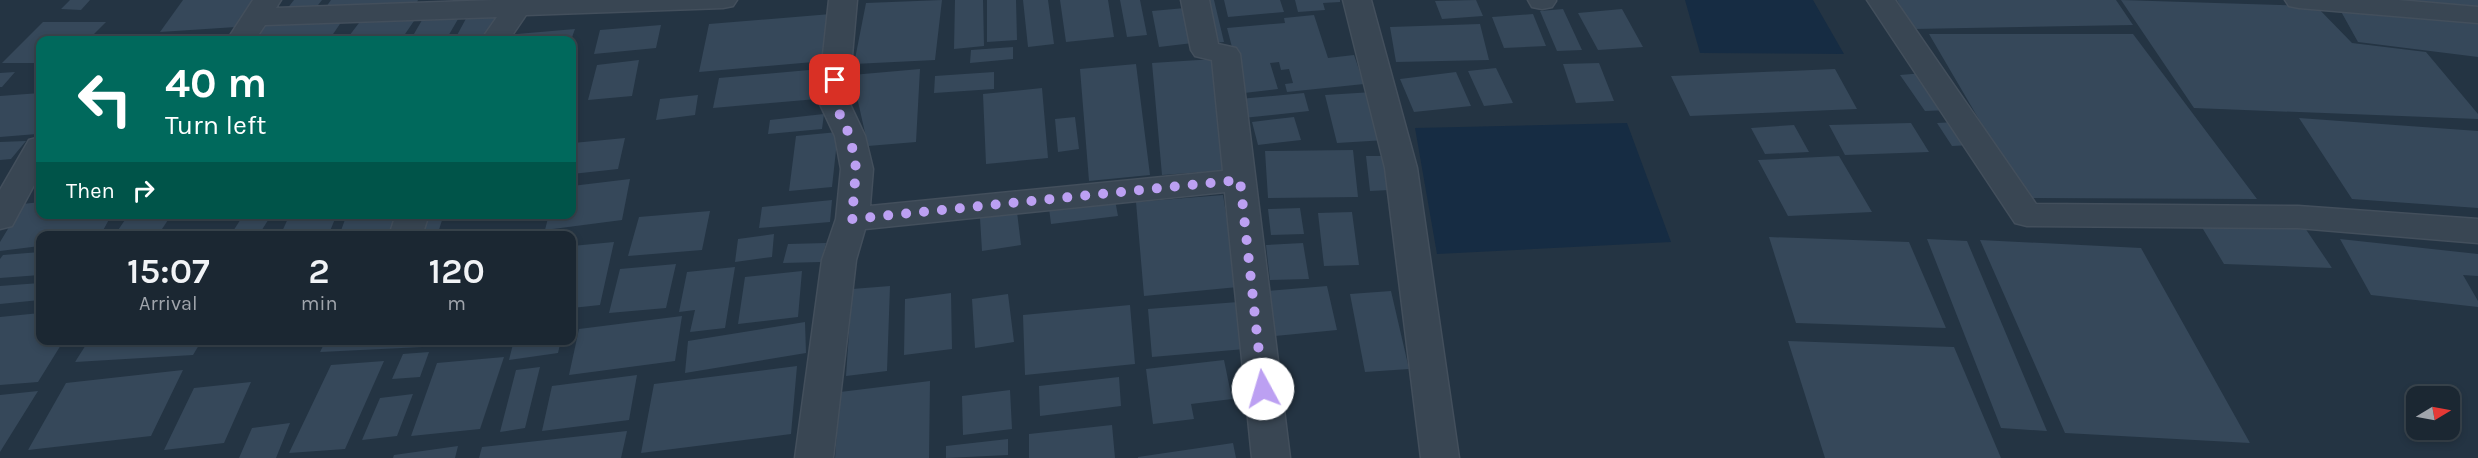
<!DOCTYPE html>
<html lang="en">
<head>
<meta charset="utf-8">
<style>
	body { margin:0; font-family:Karla,sans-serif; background:#242f3a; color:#f1f3f6; height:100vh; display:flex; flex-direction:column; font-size:22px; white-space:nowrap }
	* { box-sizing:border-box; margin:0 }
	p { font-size:20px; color:#a0a5ac }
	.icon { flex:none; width:33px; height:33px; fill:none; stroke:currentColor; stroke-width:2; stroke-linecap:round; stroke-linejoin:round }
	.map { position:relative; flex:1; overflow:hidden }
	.details { position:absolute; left:36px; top:231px; width:540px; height:114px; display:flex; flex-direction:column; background:#1b2732; border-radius:12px; box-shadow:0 3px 9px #0003,0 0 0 2px #39444d }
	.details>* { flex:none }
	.hud { position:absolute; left:36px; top:36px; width:540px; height:183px; border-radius:12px; box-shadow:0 3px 9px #0003,0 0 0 2px #39444d; background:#00695c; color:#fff; overflow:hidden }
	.needle { width:39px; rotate:80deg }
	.controls { position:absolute; left:2406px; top:386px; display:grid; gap:12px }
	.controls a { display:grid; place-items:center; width:54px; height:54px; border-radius:12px; background:#1b2732; box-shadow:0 3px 9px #0003,0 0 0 2px #39444d; font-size:30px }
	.pin { position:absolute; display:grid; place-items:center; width:51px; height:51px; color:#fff; margin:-26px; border-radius:12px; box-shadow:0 3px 9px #0006 }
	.me { position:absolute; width:66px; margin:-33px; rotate:354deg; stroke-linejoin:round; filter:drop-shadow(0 0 4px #0008) }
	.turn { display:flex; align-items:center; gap:21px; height:126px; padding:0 30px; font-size:27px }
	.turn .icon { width:78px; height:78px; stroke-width:2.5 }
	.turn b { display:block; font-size:42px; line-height:51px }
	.then { display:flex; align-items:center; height:57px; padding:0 30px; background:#0003; gap:12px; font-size:22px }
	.eta { display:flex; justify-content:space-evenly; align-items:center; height:102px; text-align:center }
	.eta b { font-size:36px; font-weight:600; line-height:42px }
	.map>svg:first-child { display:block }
</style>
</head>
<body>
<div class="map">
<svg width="2478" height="458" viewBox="0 0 2478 458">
	<rect width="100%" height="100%" fill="#243443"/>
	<path fill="#162c43" d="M 1685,0 L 1813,0 L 1844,54 L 1700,53 Z
		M 1627,123 L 1671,242 L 1437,254 L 1415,128 Z"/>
	<path fill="#36485a" d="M 70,0 L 90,0 L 81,10 L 61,9 Z
		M 183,0 L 254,0 L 236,27 L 160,32 Z
		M 294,0 L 322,0 L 315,9 L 286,10 Z
		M 331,0 L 418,0 L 416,4 L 326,7 Z
		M 942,0 L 935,60 L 854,64 L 866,3 Z
		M 955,0 L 983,0 L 984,46 L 954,49 Z
		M 987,0 L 1016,0 L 1017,40 L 987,42 Z
		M 1023,0 L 1048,0 L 1054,44 L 1028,47 Z
		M 1060,0 L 1108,0 L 1114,37 L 1066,42 Z
		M 1120,0 L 1140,0 L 1147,35 L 1127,37 Z
		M 1200,0 L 1214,0 L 1224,42 L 1211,43 Z
		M 1224,0 L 1280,0 L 1284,12 L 1228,17 Z
		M 1295,0 L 1340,0 L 1340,2 L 1323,3 L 1325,10 L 1298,12 Z
		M 1476,0 L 1483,16 L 1442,19 L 1435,1 Z
		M 1897,0 L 2116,0 L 2133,25 L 1913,29 Z
		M 2121,0 L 2316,6 L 2352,43 L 2426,52 L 2478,114 L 2478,119 L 2194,108 Z
		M 2381,0 L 2478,0 L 2478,11 Z
		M 2338,6 L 2478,24 L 2478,57 L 2358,42 Z
		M 1185,8 L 1193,43 L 1159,47 L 1152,11 Z
		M 1563,9 L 1582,50 L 1557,51 L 1540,11 Z
		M 1622,9 L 1643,47 L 1598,50 L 1578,13 Z
		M 504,12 L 490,38 L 455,39 L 469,13 Z
		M 461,14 L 447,38 L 411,39 L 425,15 Z
		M 831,14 L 825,61 L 699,72 L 709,24 Z
		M 1533,14 L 1546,46 L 1504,48 L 1492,17 Z
		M 1314,15 L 1328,58 L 1354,55 L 1364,84 L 1287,92 L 1285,84 L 1293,83 L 1289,69 L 1281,70 L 1279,62 L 1270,63 L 1278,89 L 1244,93 L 1227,28 L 1285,23 L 1284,18 Z
		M 416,18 L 401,40 L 346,40 L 362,19 Z
		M 342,21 L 329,40 L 252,40 L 265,23 Z
		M 43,22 L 106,22 L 88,40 L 40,40 L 40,63 L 2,63 Z
		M 1480,24 L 1489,60 L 1396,62 L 1390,27 Z
		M 661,25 L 656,48 L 594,54 L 600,30 Z
		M 575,29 L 571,40 L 515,40 L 517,34 Z
		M 1929,34 L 2133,34 L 2257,199 L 2025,198 Z
		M 1013,47 L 1013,59 L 970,63 L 971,50 Z
		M 1214,59 L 1229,170 L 1162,175 L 1152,63 Z
		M 639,60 L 632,96 L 588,100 L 597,65 Z
		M 1599,63 L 1614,101 L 1576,103 L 1563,64 Z
		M 1136,64 L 1150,175 L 1089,181 L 1080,69 Z
		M 1496,68 L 1513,103 L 1484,106 L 1468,71 Z
		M 820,69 L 817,99 L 713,108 L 719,78 Z
		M 920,69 L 916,142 L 868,146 L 852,75 Z
		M 1835,69 L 1857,109 L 1690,116 L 1671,76 Z
		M 15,72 L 2,87 L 0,87 L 0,73 Z
		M 994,72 L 994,89 L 934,93 L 935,76 Z
		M 1456,72 L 1471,106 L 1414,112 L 1400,79 Z
		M 1924,73 L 1950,110 L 1925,111 L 1900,75 Z
		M 1042,88 L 1048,158 L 986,164 L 983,94 Z
		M 1373,92 L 1386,140 L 1337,143 L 1325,95 Z
		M 40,93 L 40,130 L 37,134 L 0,137 L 0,96 Z
		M 1304,93 L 1309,111 L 1243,118 L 1239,99 Z
		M 698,95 L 695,115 L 656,120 L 660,99 Z
		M 824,114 L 822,129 L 768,134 L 770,120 Z
		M 1075,117 L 1079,149 L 1058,152 L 1055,119 Z
		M 1294,117 L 1301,140 L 1258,145 L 1252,122 Z
		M 2299,118 L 2478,131 L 2478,208 L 2352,199 Z
		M 1956,122 L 1972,145 L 1952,146 L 1937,123 Z
		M 1911,123 L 1929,152 L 1845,155 L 1829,125 Z
		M 1794,125 L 1809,152 L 1765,154 L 1751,128 Z
		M 838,132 L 832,187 L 789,191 L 796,136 Z
		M 625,138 L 618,169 L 572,174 L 573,143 Z
		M 26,141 L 11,159 L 0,160 L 0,142 Z
		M 1353,150 L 1358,197 L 1268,198 L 1265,151 Z
		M 1366,156 L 1385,156 L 1390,190 L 1370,191 Z
		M 1839,156 L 1872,212 L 1788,216 L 1758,160 Z
		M 630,179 L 622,220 L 545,230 L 549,214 L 572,214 L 572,186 Z
		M 1223,195 L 1238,287 L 1144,296 L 1136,202 Z
		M 832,200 L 830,222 L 759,228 L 762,207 Z
		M 1115,200 L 1118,216 L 1051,224 L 1049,208 Z
		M 40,202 L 40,214 L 112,214 L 100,236 L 40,236 L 40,246 L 0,251 L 0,242 L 23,204 Z
		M 1300,208 L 1304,234 L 1271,235 L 1268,209 Z
		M 710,211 L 702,250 L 628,256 L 639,217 Z
		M 1017,212 L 1021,245 L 982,251 L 980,218 Z
		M 1352,212 L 1359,265 L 1324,266 L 1318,213 Z
		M 129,214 L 172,214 L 158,235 L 114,236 Z
		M 244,214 L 272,214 L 258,236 L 230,236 Z
		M 290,214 L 337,214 L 328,236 L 280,236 Z
		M 347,214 L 402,214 L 394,236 L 339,236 Z
		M 419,214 L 444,214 L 437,236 L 411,236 Z
		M 2200,224 L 2305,228 L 2332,268 L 2224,264 Z
		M 774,234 L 772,257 L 735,262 L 738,239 Z
		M 1769,237 L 1909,242 L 1946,328 L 1796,323 Z
		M 1927,239 L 1967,241 L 2047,431 L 2001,428 Z
		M 2340,239 L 2478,254 L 2478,276 L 2463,275 L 2478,301 L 2478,307 L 2371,295 Z
		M 1980,240 L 2141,248 L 2250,443 L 2065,433 Z
		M 614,242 L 600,305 L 572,308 L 572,246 Z
		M 826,243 L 821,262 L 783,263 L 788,244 Z
		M 1303,243 L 1309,279 L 1270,280 L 1266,245 Z
		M 40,252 L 40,275 L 0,278 L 0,259 L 3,255 Z
		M 676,264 L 666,308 L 609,313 L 620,269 Z
		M 735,267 L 725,328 L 690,332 L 695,310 L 679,312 L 687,272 Z
		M 802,271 L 798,317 L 738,324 L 745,277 Z
		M 40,283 L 40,300 L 0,304 L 0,286 Z
		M 890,286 L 887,371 L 846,376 L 852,289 Z
		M 1327,286 L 1337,330 L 1275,336 L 1266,291 Z
		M 1391,291 L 1409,369 L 1365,372 L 1350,294 Z
		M 951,293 L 952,349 L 904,355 L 905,299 Z
		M 1008,294 L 1014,342 L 975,348 L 972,299 Z
		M 1238,302 L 1245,349 L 1152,357 L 1148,309 Z
		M 1130,305 L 1135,364 L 1025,375 L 1023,315 Z
		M 40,313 L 40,340 L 64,340 L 38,382 L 0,385 L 0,317 Z
		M 682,316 L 675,361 L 569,375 L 579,329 Z
		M 805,322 L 806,353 L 685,373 L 688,341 Z
		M 89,340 L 202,340 L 193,355 L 75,362 Z
		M 326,340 L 486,340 L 484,344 L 320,352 Z
		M 514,340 L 561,340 L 558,353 L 509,360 Z
		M 1788,341 L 1954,347 L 2001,458 L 1825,458 Z
		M 429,352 L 420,377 L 392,379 L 403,354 Z
		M 504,357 L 480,429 L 411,436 L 437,363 Z
		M 1224,360 L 1232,399 L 1191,404 L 1194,419 L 1153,424 L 1146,369 Z
		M 384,361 L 345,449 L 289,453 L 331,365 Z
		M 797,366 L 791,434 L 641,453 L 654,384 Z
		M 540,367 L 525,428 L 500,432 L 516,370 Z
		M 183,370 L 151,436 L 28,450 L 66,383 Z
		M 637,375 L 629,420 L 542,431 L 552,386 Z
		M 1119,377 L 1121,406 L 1040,416 L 1039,386 Z
		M 930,381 L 929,458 L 835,458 L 840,392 Z
		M 251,382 L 224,443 L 164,450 L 194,388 Z
		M 1010,390 L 1012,429 L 963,435 L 962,396 Z
		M 38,391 L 0,452 L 0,395 Z
		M 413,394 L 397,436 L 362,440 L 380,398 Z
		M 290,423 L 276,458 L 239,458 L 252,428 Z
		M 1112,425 L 1115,458 L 1029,458 L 1029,434 Z
		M 627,431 L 621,458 L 479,458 L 482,447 Z
		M 1008,439 L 1008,455 L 946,458 L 946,446 Z
		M 1233,443 L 1236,458 L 1138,458 L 1138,457 Z
		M 458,446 L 455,458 L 393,458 L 394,455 Z"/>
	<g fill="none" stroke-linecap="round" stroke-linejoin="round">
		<defs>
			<path id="minor" d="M 253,0 L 281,0 L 276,8 L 495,0 L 737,0 L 733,6 L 723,8 L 526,15 L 509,40 L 481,40 L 497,17 L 265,25 L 255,40 L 227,40 Z
				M 829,0 L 857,0 L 848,100 L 865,136 L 873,169 L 870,206 L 1223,171 L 1212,60 L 1195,56 L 1191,50 L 1181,0 L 1209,0 L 1218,44 L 1236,48 L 1240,54 L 1290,458 L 1252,458 L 1225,192 L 865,229 L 856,260 L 833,458 L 795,458 L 822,260 L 836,219 L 841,169 L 835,136 L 818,100 Z
				M 1343,0 L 1371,0 L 1417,168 L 1459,458 L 1421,458 L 1385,168 Z
				M 1528,0 L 1556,0 L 1556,1 L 1552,7 L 1542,9 L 1532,7 Z
				M 1867,0 L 1895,0 L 2036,204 L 2298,206 L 2478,219 L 2478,243 L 2298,228 L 2027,226 L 2015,223 Z
				M 2285,0 L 2398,0 L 2478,7 L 2478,23 L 2299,8 L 2289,6 Z
				M 40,137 L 40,174 L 12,226 L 0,229 L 0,190 L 29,140 Z
				M 396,214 L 429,214 L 422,236 L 389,236 Z"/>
		</defs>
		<use href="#minor" stroke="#434f5c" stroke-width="3"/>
		<use href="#minor" fill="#394653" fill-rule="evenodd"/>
	</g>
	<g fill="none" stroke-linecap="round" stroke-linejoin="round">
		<path stroke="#bca0f2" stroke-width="10" stroke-dasharray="0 18" d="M 835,80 L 833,100 L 850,136 L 856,168 L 852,219 L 1240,180 L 1263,389"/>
	</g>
</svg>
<div class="controls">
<a><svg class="needle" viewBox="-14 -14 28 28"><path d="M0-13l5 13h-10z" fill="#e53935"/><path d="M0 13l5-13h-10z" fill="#a0a5ac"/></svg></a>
</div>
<div class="pin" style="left:835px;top:80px;background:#d93025"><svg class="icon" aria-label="arrive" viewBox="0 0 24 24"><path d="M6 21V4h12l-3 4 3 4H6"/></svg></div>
<svg class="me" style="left:1263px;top:389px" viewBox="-20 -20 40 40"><circle r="19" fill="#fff"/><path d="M0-13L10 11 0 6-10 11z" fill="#bca0f2"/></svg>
<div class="hud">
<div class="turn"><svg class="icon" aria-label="left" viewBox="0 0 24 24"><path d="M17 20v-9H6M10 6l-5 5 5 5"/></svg><div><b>40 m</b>Turn left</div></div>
<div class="then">Then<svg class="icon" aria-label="right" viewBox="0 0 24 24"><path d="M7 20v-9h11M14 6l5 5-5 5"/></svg></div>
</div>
<section class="details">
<div class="eta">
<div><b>15:07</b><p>Arrival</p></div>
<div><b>2</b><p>min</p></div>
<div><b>120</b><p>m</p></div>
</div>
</section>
</div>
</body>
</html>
